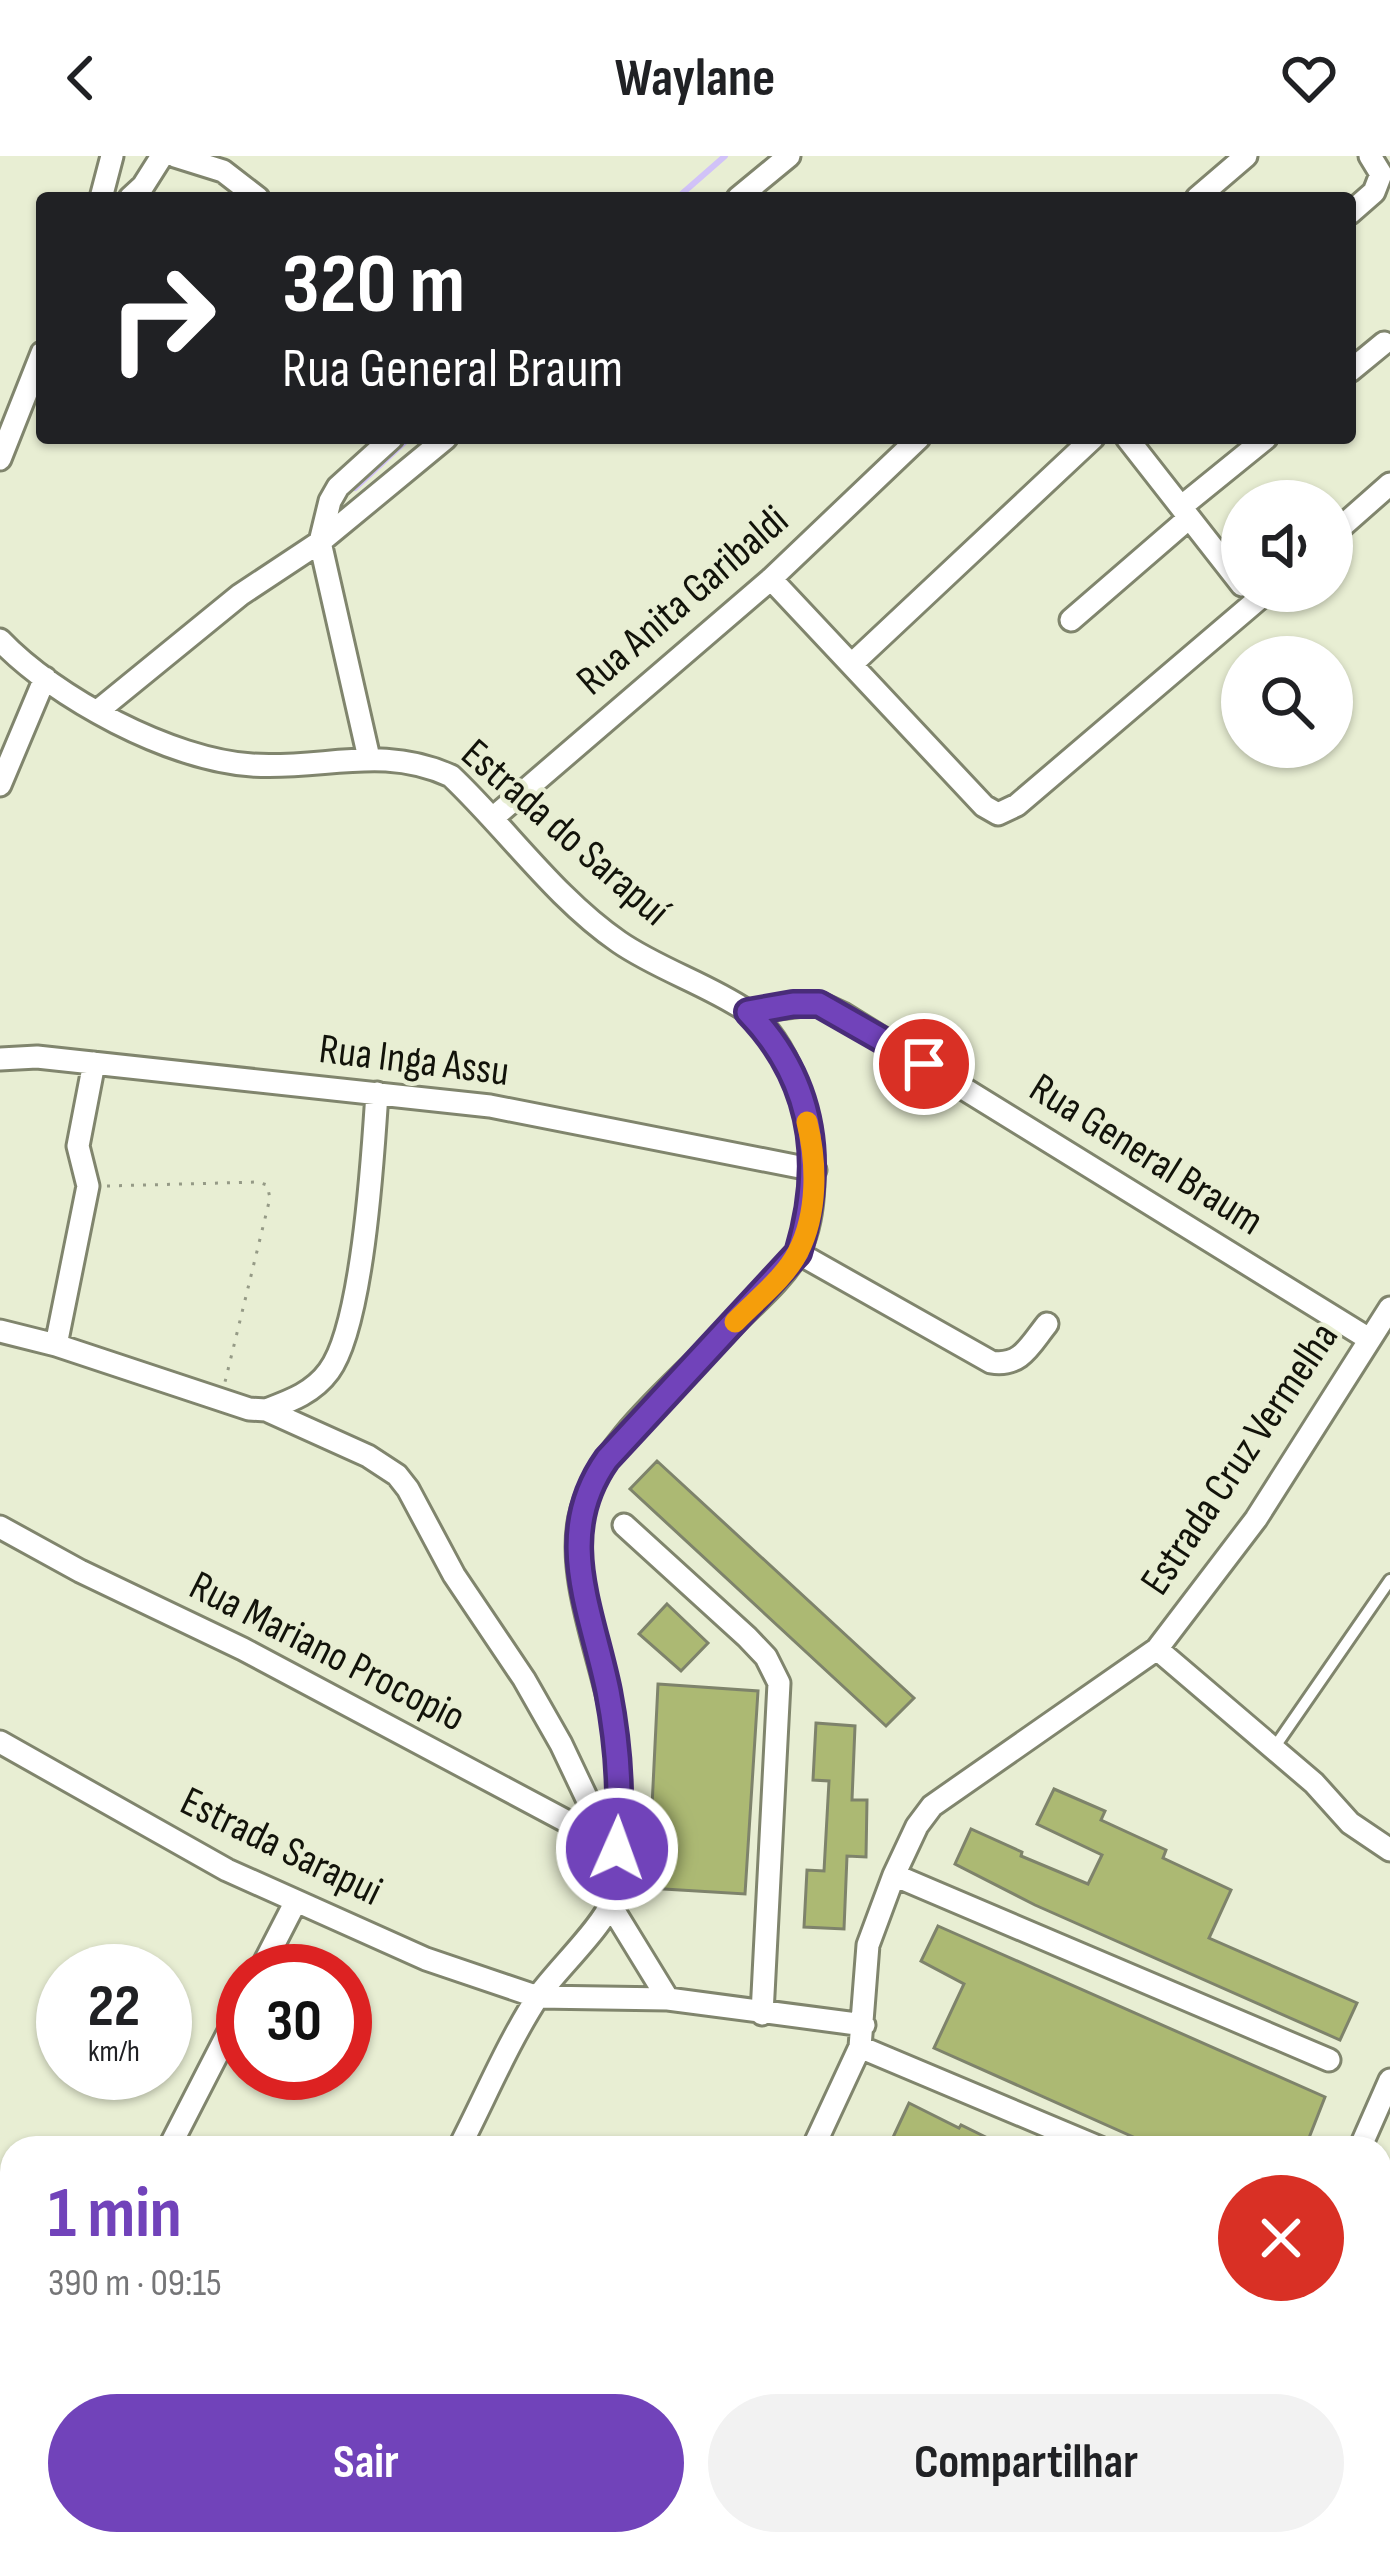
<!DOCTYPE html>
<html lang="pt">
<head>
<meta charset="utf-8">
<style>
	body { margin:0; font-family:"Sofia Sans Condensed",sans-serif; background:#f2f2f2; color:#202124; height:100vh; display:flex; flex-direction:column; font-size:45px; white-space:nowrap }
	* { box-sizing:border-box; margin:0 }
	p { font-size:39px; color:#757577 }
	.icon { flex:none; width:66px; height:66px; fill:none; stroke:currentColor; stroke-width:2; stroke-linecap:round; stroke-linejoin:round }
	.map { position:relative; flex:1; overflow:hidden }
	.drawer { position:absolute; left:0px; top:1980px; width:1392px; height:420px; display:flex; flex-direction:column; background:#fff; border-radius:36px 36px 0 0; box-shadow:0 3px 9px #0004 }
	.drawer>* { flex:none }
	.top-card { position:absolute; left:36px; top:36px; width:1320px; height:252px; border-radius:12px; box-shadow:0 3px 9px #0004; background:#202124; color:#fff; overflow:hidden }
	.fabs { position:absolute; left:1221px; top:324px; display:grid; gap:24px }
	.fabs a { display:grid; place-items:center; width:132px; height:132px; border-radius:50%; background:#fff; box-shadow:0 3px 9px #0004; font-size:60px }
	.speed { position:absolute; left:36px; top:1788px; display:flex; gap:24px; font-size:60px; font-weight:700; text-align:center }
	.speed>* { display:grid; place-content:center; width:156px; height:156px; border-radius:50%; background:#fff; box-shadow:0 3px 9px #0004; line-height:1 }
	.speed small { font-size:30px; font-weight:400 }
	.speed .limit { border:18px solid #d22; background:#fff; color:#111 }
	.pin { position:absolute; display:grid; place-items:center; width:102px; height:102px; color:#fff; margin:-51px; border:6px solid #fff; border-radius:50%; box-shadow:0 3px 12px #0007 }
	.me { position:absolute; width:132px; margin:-66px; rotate:2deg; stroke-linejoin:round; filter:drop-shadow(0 0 9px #0008) }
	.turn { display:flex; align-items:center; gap:42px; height:252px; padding:0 48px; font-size:54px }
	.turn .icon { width:156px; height:156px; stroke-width:2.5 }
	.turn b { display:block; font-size:84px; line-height:102px }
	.round { display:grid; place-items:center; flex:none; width:126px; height:126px; border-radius:63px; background:#f2f2f2 }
	.overview { display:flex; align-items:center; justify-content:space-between; height:204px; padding:0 48px }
	h1 { font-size:72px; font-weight:700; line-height:90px; color:#7143ba }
	.action { display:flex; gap:24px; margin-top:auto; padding:24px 48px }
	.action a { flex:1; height:138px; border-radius:72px; background:#7143ba; color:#fff; font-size:48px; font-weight:700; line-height:138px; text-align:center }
	.action a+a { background:#f2f2f2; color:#202124 }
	header { display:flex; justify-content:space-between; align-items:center; height:156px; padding:0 48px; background:#fff; font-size:54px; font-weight:700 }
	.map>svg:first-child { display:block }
</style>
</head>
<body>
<header><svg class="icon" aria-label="back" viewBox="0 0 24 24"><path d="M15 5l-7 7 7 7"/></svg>Waylane<svg class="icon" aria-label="heart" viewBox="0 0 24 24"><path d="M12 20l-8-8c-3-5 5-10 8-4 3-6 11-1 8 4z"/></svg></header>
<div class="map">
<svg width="1390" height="2400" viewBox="0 0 1390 2400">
	<rect width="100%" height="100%" fill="#e8eed3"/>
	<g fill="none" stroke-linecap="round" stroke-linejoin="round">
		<path stroke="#d1c2f8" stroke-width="6" d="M 677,42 L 725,0
			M 355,332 L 409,282"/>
	</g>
	<path fill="#acb973" stroke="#7e836b" stroke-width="3" d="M 657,1305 L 914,1542 L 886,1570 L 630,1333 Z
		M 667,1448 L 708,1487 L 681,1515 L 639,1478 Z
		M 658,1528 L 758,1535 L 745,1738 L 648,1732 Z
		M 816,1567 L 855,1570 L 852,1644 L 867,1644 L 866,1701 L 847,1700 L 844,1773 L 804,1771 L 807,1714 L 824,1715 L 829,1625 L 813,1624 Z
		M 1054,1633 L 1105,1655 L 1101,1664 L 1166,1694 L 1163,1702 L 1231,1734 L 1209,1782 L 1357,1847 L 1340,1884 L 1035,1749 L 955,1708 L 971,1673 L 1022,1696 L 1021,1700 L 1088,1728 L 1102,1699 L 1037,1668 Z
		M 938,1770 L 1325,1941 L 1305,1992 L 1158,1992 L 934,1892 L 964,1828 L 921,1805 Z
		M 909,1947 L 959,1972 L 961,1969 L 1008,1992 L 888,1992 Z"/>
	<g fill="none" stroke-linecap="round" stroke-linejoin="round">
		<defs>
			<path id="service" d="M 1274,1592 L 1390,1424"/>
			<path id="minor" d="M 175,0 L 223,15 L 258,42
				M 101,42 L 112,0
				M 130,42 L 143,30 L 162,0
				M 738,42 L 789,0
				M 1197,42 L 1246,0
				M 1350,57 L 1374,36 L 1381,18 L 1370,0
				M 1350,215 L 1384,187
				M 1127,282 L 1242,429
				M 0,303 L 42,197
				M 1181,351 L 1266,282
				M 1332,379 L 1390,328
				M 771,423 L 984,650 L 998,658 L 1017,649 L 1268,435
				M 1071,464 L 1189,362
				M 0,484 C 55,542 171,604 252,609 C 324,614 381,588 451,620 C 507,673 555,742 619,786 C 658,813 707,828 747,855 C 807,896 832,1035 797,1098 C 782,1125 752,1149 730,1172 C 681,1223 595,1290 580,1361 C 566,1425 605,1510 615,1575 C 621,1622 624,1700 611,1746 C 605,1768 555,1816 539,1839 C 508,1886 485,1942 459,1992
				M 852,508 L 1093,282
				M 99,554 L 240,439 L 320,386 L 446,282
				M 369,602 L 320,386 L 330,345 L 338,331 L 392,282
				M 0,629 L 45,522
				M 494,661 L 771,423 L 919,282
				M 748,856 L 819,847 L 843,858 L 1369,1183
				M 0,903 L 37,901 L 490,950 L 815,1014
				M 798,1097 L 991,1206 C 1021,1211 1030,1189 1047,1168
				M 0,1175 L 56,1189 L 249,1253 L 266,1254 L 368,1300 L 397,1319 L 408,1333 L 454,1419 L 524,1523 L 561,1588 L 608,1687
				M 56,1189 L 88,1030 L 78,990 L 94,907
				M 266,1254 C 290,1245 313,1237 329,1215 C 363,1169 373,998 377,937
				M 624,1369 L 747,1481 L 766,1501 L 779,1527 L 762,1858
				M 0,1371 L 80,1415 L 243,1493 L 611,1689
				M 1157,1493 L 1314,1627 L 1350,1667 L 1390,1694
				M 0,1586 L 227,1714 L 426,1803 L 538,1841 L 668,1843 L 864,1869
				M 894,1719 L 1329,1904
				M 611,1750 L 668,1843
				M 260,1815 L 296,1745
				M 860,1891 L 1100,1992
				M 169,1992 L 243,1848
				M 813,1992 L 860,1891 L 868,1789 L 894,1719 L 917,1670 L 932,1650 L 1157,1493 L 1256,1363 L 1390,1152
				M 1360,1992 L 1390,1924
				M 1380,2123 L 1390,2103
				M 0,2148 L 12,2159
				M 1380,2250 L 1390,2249
				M 0,2308 L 12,2287
				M 1380,2311 L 1390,2316
				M 757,2388 L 789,2400
				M 1230,2388 L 1255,2400
				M 245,2400 L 251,2388
				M 602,2400 L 607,2388
				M 804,2400 L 809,2388
				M 1043,2400 L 1049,2388
				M 1202,2400 L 1206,2388"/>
		</defs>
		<use href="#service" stroke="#80856d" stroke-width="16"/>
		<use href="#minor" stroke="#80856d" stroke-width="27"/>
		<path stroke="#959a86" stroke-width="3" stroke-dasharray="3 9" stroke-linecap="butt" d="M 107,1030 L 258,1026 L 267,1029 L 270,1042 L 225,1226"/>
		<use href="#service" stroke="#fff" stroke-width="10"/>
		<use href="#minor" stroke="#fff" stroke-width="21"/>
	</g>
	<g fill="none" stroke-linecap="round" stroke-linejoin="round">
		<defs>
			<path id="route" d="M 617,1693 C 622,1639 618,1587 608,1535 C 591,1452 553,1379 607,1303 L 798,1097 C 825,1008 815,925 748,856 L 793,848 L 819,848 L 924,908"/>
		</defs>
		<use href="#route" stroke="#492c79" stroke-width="30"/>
		<use href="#route" stroke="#7143ba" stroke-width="21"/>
		<path stroke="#f59e0b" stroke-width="21" d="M 735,1166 C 755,1145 785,1122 798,1096 C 818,1057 817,1007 807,966"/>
	</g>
	<g text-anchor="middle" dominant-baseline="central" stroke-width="9" stroke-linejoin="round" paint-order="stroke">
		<g font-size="42" fill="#12130a" stroke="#e8eed3">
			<text transform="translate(683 445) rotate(-41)">Rua Anita Garibaldi</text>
			<text transform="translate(565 677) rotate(41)">Estrada do Sarapuí</text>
			<text transform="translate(414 905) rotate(7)">Rua Inga Assu</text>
			<text transform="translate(1146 999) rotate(32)">Rua General Braum</text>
			<text transform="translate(1240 1303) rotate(-56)">Estrada Cruz Vermelha</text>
			<text transform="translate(327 1496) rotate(27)">Rua Mariano Procopio</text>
			<text transform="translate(281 1691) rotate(26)">Estrada Sarapui</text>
		</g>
	</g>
</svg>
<div class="fabs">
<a><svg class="icon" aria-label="sound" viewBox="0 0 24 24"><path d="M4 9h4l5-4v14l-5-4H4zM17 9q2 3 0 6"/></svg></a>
<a><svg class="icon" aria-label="search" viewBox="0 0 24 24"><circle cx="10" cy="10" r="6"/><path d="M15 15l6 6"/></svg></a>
</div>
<div class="speed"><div>22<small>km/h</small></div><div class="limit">30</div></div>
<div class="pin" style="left:924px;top:908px;background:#d93025"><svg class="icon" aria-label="arrive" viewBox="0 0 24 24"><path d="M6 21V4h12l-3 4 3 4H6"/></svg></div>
<svg class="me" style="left:617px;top:1693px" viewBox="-20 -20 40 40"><circle r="17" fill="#7143ba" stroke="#fff" stroke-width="3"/><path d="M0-11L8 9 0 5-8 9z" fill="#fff"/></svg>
<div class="top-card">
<div class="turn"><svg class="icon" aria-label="right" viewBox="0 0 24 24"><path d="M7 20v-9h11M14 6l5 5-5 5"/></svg><div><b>320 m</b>Rua General Braum</div></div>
</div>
<section class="drawer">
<div class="overview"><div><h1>1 min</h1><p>390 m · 09:15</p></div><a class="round" style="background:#d93025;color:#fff"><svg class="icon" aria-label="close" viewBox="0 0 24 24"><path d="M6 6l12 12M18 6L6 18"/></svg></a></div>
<div class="action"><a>Sair</a><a>Compartilhar</a></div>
</section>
</div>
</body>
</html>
